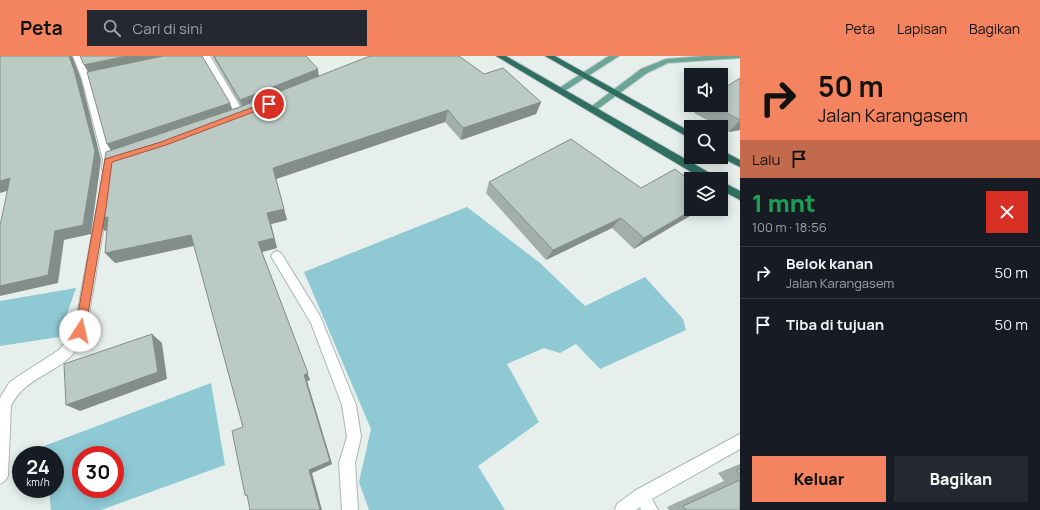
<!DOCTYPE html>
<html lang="id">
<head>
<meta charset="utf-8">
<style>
	body { margin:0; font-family:Manrope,sans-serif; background:#242831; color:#f1f3f6; height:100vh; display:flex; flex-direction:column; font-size:15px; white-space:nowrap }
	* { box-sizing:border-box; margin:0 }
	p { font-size:13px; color:#9ea1a6 }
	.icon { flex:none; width:22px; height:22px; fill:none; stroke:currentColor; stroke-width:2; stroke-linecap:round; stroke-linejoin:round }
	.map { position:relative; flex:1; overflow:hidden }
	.side { display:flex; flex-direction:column; background:#171b24; width:300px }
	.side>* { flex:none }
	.banner { background:#f4845f; color:#111; overflow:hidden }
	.tools { position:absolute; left:684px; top:12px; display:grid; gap:8px }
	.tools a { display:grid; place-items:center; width:44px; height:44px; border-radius:0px; background:#171b24; box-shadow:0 2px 10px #0003; font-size:20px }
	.speed { position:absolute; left:12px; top:390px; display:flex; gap:8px; font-size:20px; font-weight:700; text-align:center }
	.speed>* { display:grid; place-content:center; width:52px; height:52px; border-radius:50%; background:#171b24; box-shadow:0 2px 10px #0003; line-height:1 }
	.speed small { font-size:10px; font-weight:400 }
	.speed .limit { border:6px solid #d22; background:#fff; color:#111 }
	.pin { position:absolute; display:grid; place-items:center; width:34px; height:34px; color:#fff; margin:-17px; border:2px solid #fff; border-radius:50%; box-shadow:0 1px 4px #0007 }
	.me { position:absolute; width:44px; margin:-22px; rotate:10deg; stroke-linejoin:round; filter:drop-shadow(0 0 3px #0008) }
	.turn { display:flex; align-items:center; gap:14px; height:84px; padding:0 12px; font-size:18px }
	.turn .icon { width:52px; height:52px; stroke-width:2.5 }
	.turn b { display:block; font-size:28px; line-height:34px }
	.then { display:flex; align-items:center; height:38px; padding:0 12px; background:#0003; gap:8px; font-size:15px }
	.round { display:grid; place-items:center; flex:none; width:42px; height:42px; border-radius:0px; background:#242831 }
	.overview { display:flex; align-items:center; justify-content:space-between; height:68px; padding:0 12px }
	h1 { font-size:24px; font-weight:800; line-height:30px; color:#1e9e55 }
	.action { display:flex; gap:8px; margin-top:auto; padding:8px 12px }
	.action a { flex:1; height:46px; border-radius:0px; background:#f4845f; color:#111; font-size:16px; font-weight:800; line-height:46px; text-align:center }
	.action a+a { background:#242831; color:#f1f3f6 }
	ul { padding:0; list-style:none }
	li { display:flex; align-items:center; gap:12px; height:52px; padding:0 12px; border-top:1px solid #363941 }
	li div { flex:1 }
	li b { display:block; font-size:15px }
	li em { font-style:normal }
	header { display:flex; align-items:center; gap:24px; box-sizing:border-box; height:56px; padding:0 20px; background:#f4845f; color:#111 }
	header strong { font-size:19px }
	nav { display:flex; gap:22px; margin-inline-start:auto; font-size:14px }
	.search { width:280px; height:36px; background:#242831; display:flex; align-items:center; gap:10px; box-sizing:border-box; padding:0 14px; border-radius:0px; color:#9ea1a6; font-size:15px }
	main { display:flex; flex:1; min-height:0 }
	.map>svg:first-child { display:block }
</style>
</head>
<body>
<header>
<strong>Peta</strong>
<div class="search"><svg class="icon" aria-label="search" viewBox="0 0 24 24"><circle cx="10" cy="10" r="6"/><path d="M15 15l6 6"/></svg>Cari di sini</div>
<nav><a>Peta</a><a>Lapisan</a><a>Bagikan</a></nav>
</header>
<main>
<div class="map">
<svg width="740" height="454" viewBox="0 0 740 454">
	<rect width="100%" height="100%" fill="#e6efeb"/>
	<path fill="#8ec9d4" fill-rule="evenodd" d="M 467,151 L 540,207 L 585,250 L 645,221 L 683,263 L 686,274 L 600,313 L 576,288 L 560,297 L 544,292 L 507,308 L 539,366 L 478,410 L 505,454 L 369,454 L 359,426 L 371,373 L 304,216 Z
		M 76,232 L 59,281 L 0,290 L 0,245 Z
		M 211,327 L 225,409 L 101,454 L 51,454 L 49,433 L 55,433 L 55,399 L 45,399 L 44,390 ZM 81,399 L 115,399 L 115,433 L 81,433 Z"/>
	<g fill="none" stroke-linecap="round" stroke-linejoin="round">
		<defs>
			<path id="minor" d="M 73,0 L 81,0 L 90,23 L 113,104 L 111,115 L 103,115 L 102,112 L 103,104 L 82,23 Z
				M 202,0 L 210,0 L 245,59 L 243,61 L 237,61 Z
				M 102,148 L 106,149 L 107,152 L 86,275 C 82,284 78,294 70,301 C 51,319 23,324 11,350 L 8,420 L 5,425 L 0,428 L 0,342 L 9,327 L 17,321 L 59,294 L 66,286 L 74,275 L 97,152 L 98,149 Z
				M 277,195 L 281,197 L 320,260 L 356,349 L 361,381 L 355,407 L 358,454 L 342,454 L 339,407 L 347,381 L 342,349 L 311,267 L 271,200 L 273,197 Z
				M 740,378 L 740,393 L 652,443 L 658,454 L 641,454 L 640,451 L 636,454 L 615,454 L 617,448 L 636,434 Z"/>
			<path id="major" d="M 609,0 L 619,0 L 563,36 L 560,37 L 556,34 Z
				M 704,0 L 740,0 L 740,2 L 668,7 L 647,17 L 595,55 L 592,56 L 588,53 L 641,13 L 666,3 Z"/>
			<path id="highway" d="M 496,0 L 506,0 L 715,120 L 716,123 L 703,123 Z
				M 545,0 L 555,0 L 691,76 L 691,83 Z
				M 721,94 L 740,104 L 740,111 L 720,101 Z
				M 721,125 L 740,135 L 740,144 L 721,134 Z"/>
		</defs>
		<use href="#minor" stroke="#a8b8b2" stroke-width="2"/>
		<use href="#major" stroke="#c2cac8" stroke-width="2"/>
		<use href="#highway" stroke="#c2cac8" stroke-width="2"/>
		<use href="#minor" fill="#fff" fill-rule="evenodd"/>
		<use href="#major" fill="#6aa596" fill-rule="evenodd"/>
		<use href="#highway" fill="#2f6f62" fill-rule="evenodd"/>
	</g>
	<path fill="#a1aea9" d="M 212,0 L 306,0 L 319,20 L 484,18 L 541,46 L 536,58 L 461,84 L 445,66 L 276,123 L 287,164 L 271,168 L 277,192 L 262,196 L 310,324 L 307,325 L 332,408 L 312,417 L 247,440 L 245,439 L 243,371 L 194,190 L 115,207 L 107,174 L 105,175 L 95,164 L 111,94 L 107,88 L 89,16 L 84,9 L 230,47 L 232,53 L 241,50 Z
		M 740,22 L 740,74 L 729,76 L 721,72 L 721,71 L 720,71 L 694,57 L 701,49 L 721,49 Z
		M 489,126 L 641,132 L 691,153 L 634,193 L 612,172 L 546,204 L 486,137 Z
		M 740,408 L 740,454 L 669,454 L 667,451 L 724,425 L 718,417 Z"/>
	<path fill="#838d89" d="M 69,0 L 72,0 L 81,23 L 101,104 L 91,178 L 64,184 L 58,227 L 0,240 L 0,230 Z
		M 126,0 L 177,0 L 90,18 L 84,9 Z
		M 318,13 L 319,23 L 243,53 L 240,44 Z
		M 541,46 L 536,58 L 461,84 L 463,72 Z
		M 230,47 L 233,56 L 113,97 L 107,88 Z
		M 448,54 L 445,66 L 276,123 L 273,112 Z
		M 740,64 L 740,74 L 729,76 Z
		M 10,122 L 20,131 L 0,137 L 0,125 Z
		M 284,153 L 287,164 L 271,168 L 277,192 L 262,196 L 310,324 L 307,325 L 332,408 L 312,417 L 322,454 L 320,454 L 309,414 L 258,186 L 267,157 Z
		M 694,153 L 702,153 L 634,193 L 644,182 Z
		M 108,161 L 116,172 L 105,175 L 95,164 Z
		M 621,162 L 612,172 L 546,204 L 553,194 Z
		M 191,179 L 197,189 L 115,207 L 105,197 Z
		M 152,278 L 162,287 L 167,323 L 80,355 L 66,349 Z"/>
	<path fill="#bbcac4" stroke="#838d89" d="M 0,0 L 69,0 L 74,14 L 95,95 L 83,169 L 55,175 L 48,219 L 0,230 L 0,170 L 10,122 L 0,125 Z
		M 80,0 L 126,0 L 84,9 Z
		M 163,0 L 202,0 L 230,47 L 107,88 L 87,16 Z
		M 214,0 L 306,0 L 318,13 L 240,44 Z
		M 370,0 L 459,0 L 484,18 L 503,12 L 541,46 L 463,72 L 448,54 L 273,112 L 284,153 L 267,157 L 274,182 L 258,186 L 308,317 L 304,319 L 330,405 L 309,414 L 320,454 L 250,454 L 247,439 L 245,439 L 232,375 L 243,371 L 191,179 L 105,197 L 108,161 L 95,164 L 106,96 L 240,51 Z
		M 740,22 L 740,64 L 712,49 L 721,49 L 721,34 Z
		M 571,83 L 641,132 L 675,113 L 691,125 L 691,153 L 694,153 L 644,182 L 621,162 L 553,194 L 489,126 Z
		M 152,278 L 158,316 L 66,349 L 64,308 Z
		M 740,413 L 740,419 L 736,414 Z
		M 740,424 L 740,454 L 686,454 L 683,450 Z"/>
	<path fill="#f4845f" stroke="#9f563e" d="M 269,45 L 273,48 L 272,49 L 166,89 L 112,106 L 106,152 L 85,275 L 83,279 L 80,280 L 77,279 L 75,275 L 105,103 L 161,86 Z"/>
</svg>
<div class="tools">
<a><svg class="icon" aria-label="sound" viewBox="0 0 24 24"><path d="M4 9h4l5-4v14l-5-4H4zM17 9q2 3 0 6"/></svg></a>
<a><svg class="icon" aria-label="search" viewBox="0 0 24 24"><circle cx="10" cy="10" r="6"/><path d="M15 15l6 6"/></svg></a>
<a><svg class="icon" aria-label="layers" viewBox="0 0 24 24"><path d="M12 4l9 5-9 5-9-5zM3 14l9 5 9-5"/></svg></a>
</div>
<div class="speed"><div>24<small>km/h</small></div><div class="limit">30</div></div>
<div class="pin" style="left:269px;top:48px;background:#d93025"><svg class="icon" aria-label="arrive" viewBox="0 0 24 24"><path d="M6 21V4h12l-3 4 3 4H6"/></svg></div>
<svg class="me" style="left:80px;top:275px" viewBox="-20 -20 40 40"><circle r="19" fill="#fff"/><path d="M0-13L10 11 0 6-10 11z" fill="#f4845f"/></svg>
</div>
<section class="side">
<div class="banner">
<div class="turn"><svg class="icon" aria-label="right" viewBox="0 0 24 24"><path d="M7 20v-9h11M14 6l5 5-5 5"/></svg><div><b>50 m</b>Jalan Karangasem</div></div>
<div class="then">Lalu<svg class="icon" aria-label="arrive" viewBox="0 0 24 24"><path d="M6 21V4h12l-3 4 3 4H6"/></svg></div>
</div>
<div class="overview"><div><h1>1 mnt</h1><p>100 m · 18:56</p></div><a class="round" style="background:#d93025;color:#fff"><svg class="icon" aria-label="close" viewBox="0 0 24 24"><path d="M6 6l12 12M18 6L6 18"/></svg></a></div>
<ul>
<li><svg class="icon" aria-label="right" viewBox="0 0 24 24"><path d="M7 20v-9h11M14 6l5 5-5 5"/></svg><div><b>Belok kanan</b><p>Jalan Karangasem</p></div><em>50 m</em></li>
<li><svg class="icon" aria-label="arrive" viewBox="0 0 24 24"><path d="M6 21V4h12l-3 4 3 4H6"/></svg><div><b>Tiba di tujuan</b></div><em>50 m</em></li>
</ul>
<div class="action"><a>Keluar</a><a>Bagikan</a></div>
</section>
</main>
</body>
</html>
